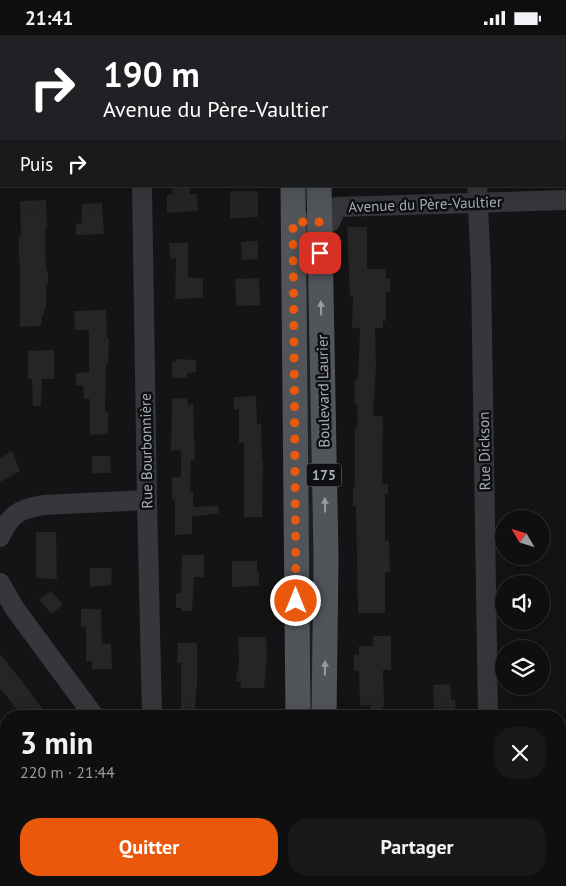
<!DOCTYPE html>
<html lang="fr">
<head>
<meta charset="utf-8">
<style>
	body { margin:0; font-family:"PT Sans",sans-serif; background:#181819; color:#f1f3f6; height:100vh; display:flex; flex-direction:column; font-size:19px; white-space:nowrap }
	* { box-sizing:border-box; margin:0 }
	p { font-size:16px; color:#9b9c9f }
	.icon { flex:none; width:28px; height:28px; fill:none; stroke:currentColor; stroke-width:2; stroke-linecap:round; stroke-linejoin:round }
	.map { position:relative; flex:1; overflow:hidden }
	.sheet { position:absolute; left:0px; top:675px; width:566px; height:176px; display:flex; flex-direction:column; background:#0f0f10; border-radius:20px 20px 0 0; box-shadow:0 5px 20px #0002,0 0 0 1px #2f2f30 }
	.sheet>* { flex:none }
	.top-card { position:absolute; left:0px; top:0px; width:566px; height:152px; box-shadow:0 5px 20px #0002,0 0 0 1px #2f2f30; background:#202124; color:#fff; overflow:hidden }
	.needle { width:32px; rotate:308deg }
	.tools { position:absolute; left:495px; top:475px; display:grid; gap:10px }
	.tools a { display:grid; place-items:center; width:55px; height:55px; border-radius:50%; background:#0f0f10; box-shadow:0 5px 20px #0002,0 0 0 1px #2f2f30; font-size:25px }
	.pin { position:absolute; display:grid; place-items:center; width:42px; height:42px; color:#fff; margin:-21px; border-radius:10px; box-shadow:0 2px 8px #0006 }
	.me { position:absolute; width:55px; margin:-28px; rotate:0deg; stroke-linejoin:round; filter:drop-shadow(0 0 4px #0008) }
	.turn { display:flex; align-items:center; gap:18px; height:105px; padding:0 20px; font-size:22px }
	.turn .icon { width:65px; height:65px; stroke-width:2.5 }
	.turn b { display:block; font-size:35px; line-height:42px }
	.then { display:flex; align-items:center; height:48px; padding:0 20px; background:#0003; gap:10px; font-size:19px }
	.round { display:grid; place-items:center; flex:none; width:52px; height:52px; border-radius:20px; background:#181819 }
	.summary { display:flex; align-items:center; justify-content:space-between; height:85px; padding:0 20px }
	h1 { font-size:30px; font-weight:600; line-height:38px }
	.primary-button { display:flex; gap:10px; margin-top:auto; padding:10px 20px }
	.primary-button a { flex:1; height:58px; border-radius:20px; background:#ea580c; color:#fff; font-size:20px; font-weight:600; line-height:58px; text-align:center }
	.primary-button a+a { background:#181819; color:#f1f3f6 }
	.status { display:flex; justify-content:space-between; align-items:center; height:35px; padding:0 25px; background:#0f0f10; direction:ltr }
	.status svg { height:14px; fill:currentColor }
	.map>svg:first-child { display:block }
</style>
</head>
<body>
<div class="status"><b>21:41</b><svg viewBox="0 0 49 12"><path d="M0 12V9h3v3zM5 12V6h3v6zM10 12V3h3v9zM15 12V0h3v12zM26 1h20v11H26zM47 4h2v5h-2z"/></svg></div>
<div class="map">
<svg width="566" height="851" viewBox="0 0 566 851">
	<defs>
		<pattern id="forest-firs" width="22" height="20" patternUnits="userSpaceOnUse" patternTransform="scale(1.25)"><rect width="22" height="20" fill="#1b211a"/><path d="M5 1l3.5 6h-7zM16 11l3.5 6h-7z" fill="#393f39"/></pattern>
	</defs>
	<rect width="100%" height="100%" fill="#141416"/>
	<path fill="#1b211a" d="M 303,192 L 309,193 L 315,681 L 304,681 Z"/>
	<path fill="url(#forest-firs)" d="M 342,845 L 411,845 L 411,851 L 342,851 Z"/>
	<path fill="#242527" d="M 172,151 L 190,151 L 190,159 L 197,159 L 198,176 L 167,178 L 167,160 L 173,159 Z
		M 230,156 L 258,156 L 258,182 L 230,183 Z
		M 46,165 L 47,192 L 45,192 L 46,236 L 48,236 L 48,249 L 46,248 L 46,275 L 44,275 L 44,280 L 42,279 L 41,291 L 20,292 L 20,227 L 19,227 L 19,201 L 21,201 L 20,166 Z
		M 102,168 L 104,199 L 76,200 L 76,189 L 82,188 L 82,169 Z
		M 347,192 L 367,192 L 367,234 L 386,234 L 386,244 L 390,244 L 390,257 L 386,257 L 386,286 L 383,286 L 383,293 L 375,293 L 376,332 L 373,380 L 383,382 L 382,449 L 388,449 L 388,459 L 385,459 L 385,506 L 389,506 L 390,537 L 385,537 L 385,578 L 358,578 L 356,471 L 353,471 L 353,452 L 355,452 L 355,392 L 358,392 L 357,369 L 354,369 L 355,345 L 358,345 L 360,293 L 352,293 L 353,261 L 350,262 Z
		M 258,206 L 258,224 L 242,225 L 241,207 Z
		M 169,208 L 188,208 L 188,242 L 203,244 L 203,263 L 175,264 L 176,223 L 170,224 Z
		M 259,243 L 260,270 L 236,271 L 235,244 Z
		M 106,275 L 107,303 L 109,303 L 108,331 L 106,330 L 105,377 L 108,377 L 108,399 L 90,400 L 90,364 L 84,364 L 83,351 L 76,350 L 76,338 L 89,337 L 89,295 L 75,295 L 74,276 Z
		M 54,315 L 54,344 L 42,344 L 41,371 L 33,371 L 32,344 L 28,343 L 28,316 Z
		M 176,324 L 196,325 L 196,337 L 187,338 L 187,343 L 172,343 L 172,327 L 176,327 Z
		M 256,361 L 257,389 L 261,388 L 262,424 L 263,424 L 262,482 L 244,482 L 244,408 L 239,408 L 239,374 L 234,375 L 234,362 Z
		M 187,363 L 188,370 L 193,369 L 195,425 L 191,425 L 190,457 L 193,457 L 193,472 L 218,471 L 219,478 L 192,482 L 192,499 L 175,500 L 175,464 L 172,464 L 172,442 L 181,442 L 181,415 L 171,416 L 172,364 Z
		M 12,416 L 20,436 L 0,447 L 0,423 Z
		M 92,421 L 110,421 L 111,438 L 92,438 Z
		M 36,497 L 56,497 L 57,544 L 36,543 Z
		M 182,520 L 204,520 L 204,542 L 194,542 L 192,576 L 181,576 L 181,573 L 176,573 L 176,559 L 181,558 Z
		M 232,526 L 257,526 L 257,538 L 259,538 L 259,551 L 232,552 Z
		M 90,533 L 112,533 L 111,550 L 90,552 Z
		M 51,556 L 63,570 L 51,579 L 39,564 Z
		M 81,574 L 101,574 L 102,609 L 111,609 L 112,634 L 92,634 L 92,626 L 86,627 L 86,592 L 81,592 Z
		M 373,601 L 391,601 L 391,635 L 383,635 L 384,672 L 382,672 L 382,678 L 370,679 L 370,670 L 360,671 L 359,636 L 354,636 L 354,620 L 359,620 L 359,611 L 373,611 Z
		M 238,602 L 266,602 L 267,624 L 264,653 L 240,653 L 241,646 L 236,646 L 239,626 Z
		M 178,608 L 197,608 L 197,649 L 194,681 L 181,681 L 181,628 L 177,628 Z
		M 0,619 L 17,640 L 48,681 L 22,681 L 0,653 Z
		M 450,649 L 451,665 L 455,665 L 456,681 L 434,681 L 433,650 Z"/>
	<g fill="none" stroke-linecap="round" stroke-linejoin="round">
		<path stroke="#35373b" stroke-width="20" d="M 138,0 L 138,1
			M 476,0 L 476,1
			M 142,151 L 147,465 L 152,681
			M 477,151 L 481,236 L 488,681
			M 293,187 L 330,187 L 337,172 L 566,165
			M 0,502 C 10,479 20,474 43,470 L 147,465
			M 0,548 L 15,574 L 94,681
			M 0,800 L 6,807
			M 41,845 L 46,851
			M 156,845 L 156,851
			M 491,845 L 491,851"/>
		<path stroke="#51555a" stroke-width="25" d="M 289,0 L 289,1
			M 316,0 L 316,1
			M 293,151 L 298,681
			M 319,151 L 326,523 L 324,681
			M 0,846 L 5,851
			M 299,851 L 299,845
			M 322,851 L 322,845"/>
	</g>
	<defs><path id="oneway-solid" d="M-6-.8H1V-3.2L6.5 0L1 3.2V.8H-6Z" transform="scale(1.25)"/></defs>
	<g fill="#949da4">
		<use href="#oneway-solid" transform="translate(321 273) rotate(-91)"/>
		<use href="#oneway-solid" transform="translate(325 470) rotate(-91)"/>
		<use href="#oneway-solid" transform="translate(325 633) rotate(-89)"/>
	</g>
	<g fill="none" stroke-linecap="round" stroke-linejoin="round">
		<path stroke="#ea580c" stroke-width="9" stroke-dasharray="0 16.2" d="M 296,566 L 293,187 L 320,187 L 320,218"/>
	</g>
	<g text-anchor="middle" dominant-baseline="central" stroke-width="5" stroke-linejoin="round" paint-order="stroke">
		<rect fill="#0f0f11" stroke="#787f84" stroke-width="1" x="306.5" y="428.5" width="35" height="23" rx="4"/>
		<g font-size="14" font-weight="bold" fill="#a5afb6">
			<text x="324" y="440">175</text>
		</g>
		<g font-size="15" fill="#a5afb6" stroke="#0f0f11">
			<text transform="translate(425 169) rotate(-2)">Avenue du Père-Vaultier</text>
			<text transform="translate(323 356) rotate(-91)">Boulevard Laurier</text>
			<text transform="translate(146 416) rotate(-91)">Rue Bourbonnière</text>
			<text transform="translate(484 416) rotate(-91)">Rue Dickson</text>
		</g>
	</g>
</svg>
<div class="tools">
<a><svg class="needle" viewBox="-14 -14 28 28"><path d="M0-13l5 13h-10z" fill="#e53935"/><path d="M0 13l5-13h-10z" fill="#9b9c9f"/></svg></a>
<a><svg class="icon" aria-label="sound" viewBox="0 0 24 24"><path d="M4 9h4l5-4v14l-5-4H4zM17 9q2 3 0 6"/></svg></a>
<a><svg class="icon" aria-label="layers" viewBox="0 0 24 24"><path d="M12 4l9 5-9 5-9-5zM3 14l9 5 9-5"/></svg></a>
</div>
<div class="pin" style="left:320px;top:218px;background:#d93025"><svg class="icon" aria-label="arrive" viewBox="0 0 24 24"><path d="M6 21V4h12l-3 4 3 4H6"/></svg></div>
<svg class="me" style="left:296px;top:566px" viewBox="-20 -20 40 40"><circle r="17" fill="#ea580c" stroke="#fff" stroke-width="3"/><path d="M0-11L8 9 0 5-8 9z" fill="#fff"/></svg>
<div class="top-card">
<div class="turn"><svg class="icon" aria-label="right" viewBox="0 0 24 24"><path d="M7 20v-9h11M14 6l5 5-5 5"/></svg><div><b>190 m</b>Avenue du Père-Vaultier</div></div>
<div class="then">Puis<svg class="icon" aria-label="right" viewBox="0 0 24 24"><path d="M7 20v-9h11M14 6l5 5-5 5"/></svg></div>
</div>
<section class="sheet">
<div class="summary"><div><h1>3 min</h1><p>220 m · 21:44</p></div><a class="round"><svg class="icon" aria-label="close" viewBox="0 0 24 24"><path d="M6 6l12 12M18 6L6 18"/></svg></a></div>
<div class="primary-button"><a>Quitter</a><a>Partager</a></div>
</section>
</div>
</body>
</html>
